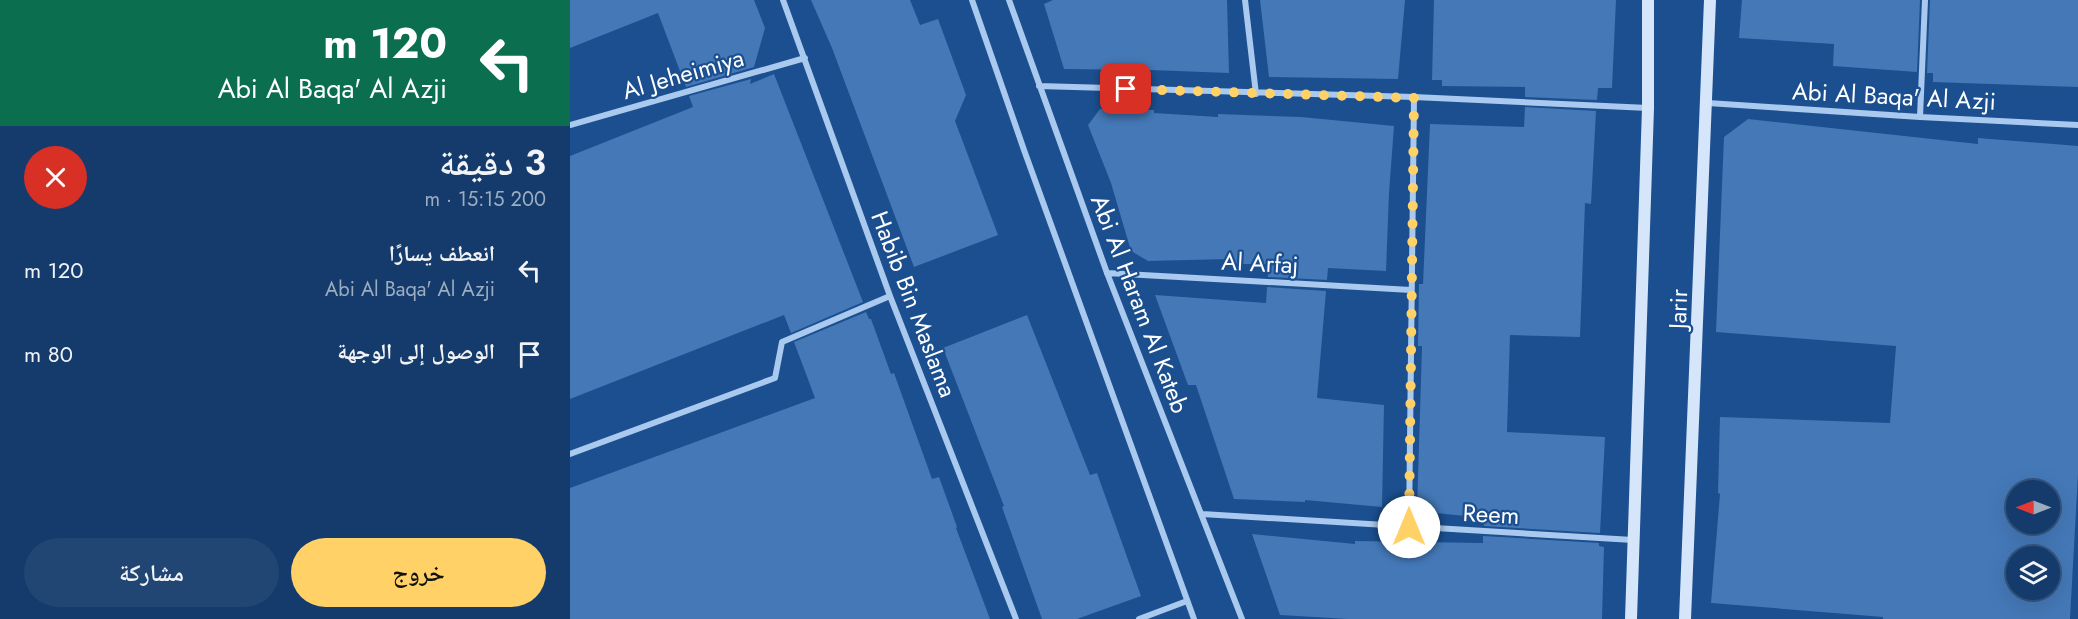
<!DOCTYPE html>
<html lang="ar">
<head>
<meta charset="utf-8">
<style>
	body { margin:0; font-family:Jost,"Noto Naskh Arabic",sans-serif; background:#214673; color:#f1f3f6; direction:rtl; height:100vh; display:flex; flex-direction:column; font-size:22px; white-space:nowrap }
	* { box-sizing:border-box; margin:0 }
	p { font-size:20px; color:#9dadc1 }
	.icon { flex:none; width:33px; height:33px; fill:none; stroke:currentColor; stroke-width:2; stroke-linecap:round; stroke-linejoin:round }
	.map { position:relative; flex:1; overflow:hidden; direction:ltr }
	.panel { display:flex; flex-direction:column; background:#143b6b; width:570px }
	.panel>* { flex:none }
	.top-card { background:#0b6e4f; color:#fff; overflow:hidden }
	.needle { width:39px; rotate:270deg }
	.buttons { position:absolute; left:1436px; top:480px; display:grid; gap:12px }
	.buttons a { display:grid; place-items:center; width:54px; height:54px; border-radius:50%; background:#143b6b; box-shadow:0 6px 24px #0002,0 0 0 2px #33557e; font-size:30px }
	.pin { position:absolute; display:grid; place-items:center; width:51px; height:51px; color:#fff; margin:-26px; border-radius:12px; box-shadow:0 3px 9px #0006 }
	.me { position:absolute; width:66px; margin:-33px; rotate:0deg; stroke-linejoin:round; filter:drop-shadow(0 0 4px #0008) }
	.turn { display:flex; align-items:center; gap:21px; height:126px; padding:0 24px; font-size:27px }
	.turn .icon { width:78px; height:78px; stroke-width:2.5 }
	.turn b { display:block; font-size:42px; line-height:51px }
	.round { display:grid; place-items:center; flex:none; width:63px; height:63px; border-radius:32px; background:#214673 }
	.summary { display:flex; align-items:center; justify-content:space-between; height:102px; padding:0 24px }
	h1 { font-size:36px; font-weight:600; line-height:45px }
	.button { display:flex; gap:12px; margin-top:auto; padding:12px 24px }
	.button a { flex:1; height:69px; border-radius:36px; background:#ffd166; color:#111; font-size:24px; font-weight:600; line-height:69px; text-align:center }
	.button a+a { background:#214673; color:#f1f3f6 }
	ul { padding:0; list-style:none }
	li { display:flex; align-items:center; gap:18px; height:84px; padding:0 24px }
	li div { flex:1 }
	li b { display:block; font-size:22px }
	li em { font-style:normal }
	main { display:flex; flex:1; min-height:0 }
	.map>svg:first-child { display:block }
</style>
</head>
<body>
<main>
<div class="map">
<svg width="1508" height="619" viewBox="0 0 1508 619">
	<rect width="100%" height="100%" fill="#1b4f8f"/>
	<path fill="#4478b7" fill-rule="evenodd" d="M 0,0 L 184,0 L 195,28 L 184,67 L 116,87 L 88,13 L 0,48 Z
		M 241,0 L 340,0 L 350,25 L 368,19 L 396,95 L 385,121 L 428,235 L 344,267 L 262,48 Z
		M 483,0 L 657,0 L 659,73 L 581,70 L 494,69 L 474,4 Z
		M 690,0 L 835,0 L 828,79 L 699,77 Z
		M 864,0 L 1046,0 L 1042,88 L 1028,88 L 1027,100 L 955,97 L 955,87 L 872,86 L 872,80 L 862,80 Z
		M 1172,0 L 1350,0 L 1347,72 L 1263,66 L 1264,44 L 1169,38 Z
		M 1360,0 L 1508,0 L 1508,87 L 1363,82 L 1363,73 L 1357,73 Z
		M 204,74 L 293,302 L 221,333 L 214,315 L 0,399 L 0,156 L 123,107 L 119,96 L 181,79 L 180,84 Z
		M 955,107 L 1026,111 L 1021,204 L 1015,203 L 1010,337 L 940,335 L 937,432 L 1035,437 L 1030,533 L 914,526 L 914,518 L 847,511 L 852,346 L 848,346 L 849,284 L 853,284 L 860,124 L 954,127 Z
		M 530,109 L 584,110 L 584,113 L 648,117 L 648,114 L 731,117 L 824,126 L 819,193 L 816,271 L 758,268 L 757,280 L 698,277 L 698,264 L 659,264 L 659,259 L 578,261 L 561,251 L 541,183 L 518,125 Z
		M 1178,119 L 1408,144 L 1408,138 L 1508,146 L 1508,474 L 1500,619 L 1313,619 L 1313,617 L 1141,603 L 1150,494 L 1148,493 L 1150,417 L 1320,423 L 1326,346 L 1146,332 L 1154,137 ZM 1446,490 L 1479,490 L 1479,524 L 1446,524 ZM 1446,556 L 1479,556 L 1479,590 L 1446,590 Z
		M 697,287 L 756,291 L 747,398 L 814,405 L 812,507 L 735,500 L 735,502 L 664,499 L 626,385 L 618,385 L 585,295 L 696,303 Z
		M 296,312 L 299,319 L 301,319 L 321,374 L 324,373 L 362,479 L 369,477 L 387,527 L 386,528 L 420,619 L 0,619 L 0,488 L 245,398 L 224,342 Z
		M 457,315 L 520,475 L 527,473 L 571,596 L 507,619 L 472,619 L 432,507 L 434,506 L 373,348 Z
		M 682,534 L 785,544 L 785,541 L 913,543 L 913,536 L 1029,543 L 1029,546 L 1034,547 L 1032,619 L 778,619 L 710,615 Z"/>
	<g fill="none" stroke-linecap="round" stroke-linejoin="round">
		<path stroke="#a9c9ee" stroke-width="6" d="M 213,0 L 320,296 L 446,619
			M 402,0 L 454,150 L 624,619
			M 439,0 L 537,273 L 672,619
			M 675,0 L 686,94
			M 469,86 L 844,97 L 1078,108
			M 1138,103 L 1350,117 L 1508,125
			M 1350,117 L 1355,0
			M 0,125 L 235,58
			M 537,273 L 841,290
			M 0,454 L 205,378 L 212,342 L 320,296
			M 632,514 L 1063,540
			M 839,527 L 844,97
			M 569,619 L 617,601"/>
		<path stroke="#d6e6fa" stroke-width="12" d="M 1061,619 L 1078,108 L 1078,0
			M 1115,619 L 1140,0"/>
	</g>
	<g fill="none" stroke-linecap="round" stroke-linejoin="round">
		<path stroke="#ffd166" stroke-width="10" stroke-dasharray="0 18" d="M 556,89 L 844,98 L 839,527"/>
	</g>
	<g text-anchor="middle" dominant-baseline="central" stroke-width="4.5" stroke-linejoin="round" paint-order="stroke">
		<g font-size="24" fill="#fff" stroke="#1b4f8f">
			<text transform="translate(113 74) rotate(-16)">Al Jeheimiya</text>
			<text transform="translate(1324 96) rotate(3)">Abi Al Baqa' Al Azji</text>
			<text transform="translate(690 263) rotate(3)">Al Arfaj</text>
			<text transform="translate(344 304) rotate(69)">Habib Bin Maslama</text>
			<text transform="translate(570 304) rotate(69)">Abi Al Haram Al Kateb</text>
			<text transform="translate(1108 309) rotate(-88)">Jarir</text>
			<text transform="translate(921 514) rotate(3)">Reem</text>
		</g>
	</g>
</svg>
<div class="buttons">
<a><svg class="needle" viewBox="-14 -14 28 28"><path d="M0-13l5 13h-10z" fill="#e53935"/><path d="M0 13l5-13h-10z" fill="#9dadc1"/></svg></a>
<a><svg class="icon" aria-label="layers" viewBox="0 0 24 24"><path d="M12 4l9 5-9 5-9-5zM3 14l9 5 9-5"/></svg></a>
</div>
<div class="pin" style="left:556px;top:89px;background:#d93025"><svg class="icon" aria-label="arrive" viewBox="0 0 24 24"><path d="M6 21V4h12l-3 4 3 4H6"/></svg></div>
<svg class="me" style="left:839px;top:527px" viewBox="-20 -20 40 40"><circle r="19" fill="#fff"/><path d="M0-13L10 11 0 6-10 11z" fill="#ffd166"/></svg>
</div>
<section class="panel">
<div class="top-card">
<div class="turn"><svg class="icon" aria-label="left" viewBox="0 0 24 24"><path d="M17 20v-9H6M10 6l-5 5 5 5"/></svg><div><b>120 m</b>Abi Al Baqa' Al Azji</div></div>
</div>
<div class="summary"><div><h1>3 دقيقة</h1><p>200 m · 15:15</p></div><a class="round" style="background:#d93025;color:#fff"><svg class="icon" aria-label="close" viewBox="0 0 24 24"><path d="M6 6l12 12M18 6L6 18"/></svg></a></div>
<ul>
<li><svg class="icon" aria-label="left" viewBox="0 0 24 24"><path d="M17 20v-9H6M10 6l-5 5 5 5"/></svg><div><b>انعطف يسارًا</b><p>Abi Al Baqa' Al Azji</p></div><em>120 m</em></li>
<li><svg class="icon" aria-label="arrive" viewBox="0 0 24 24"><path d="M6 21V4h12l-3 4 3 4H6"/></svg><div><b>الوصول إلى الوجهة</b></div><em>80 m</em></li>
</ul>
<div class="button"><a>خروج</a><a>مشاركة</a></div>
</section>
</main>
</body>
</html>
